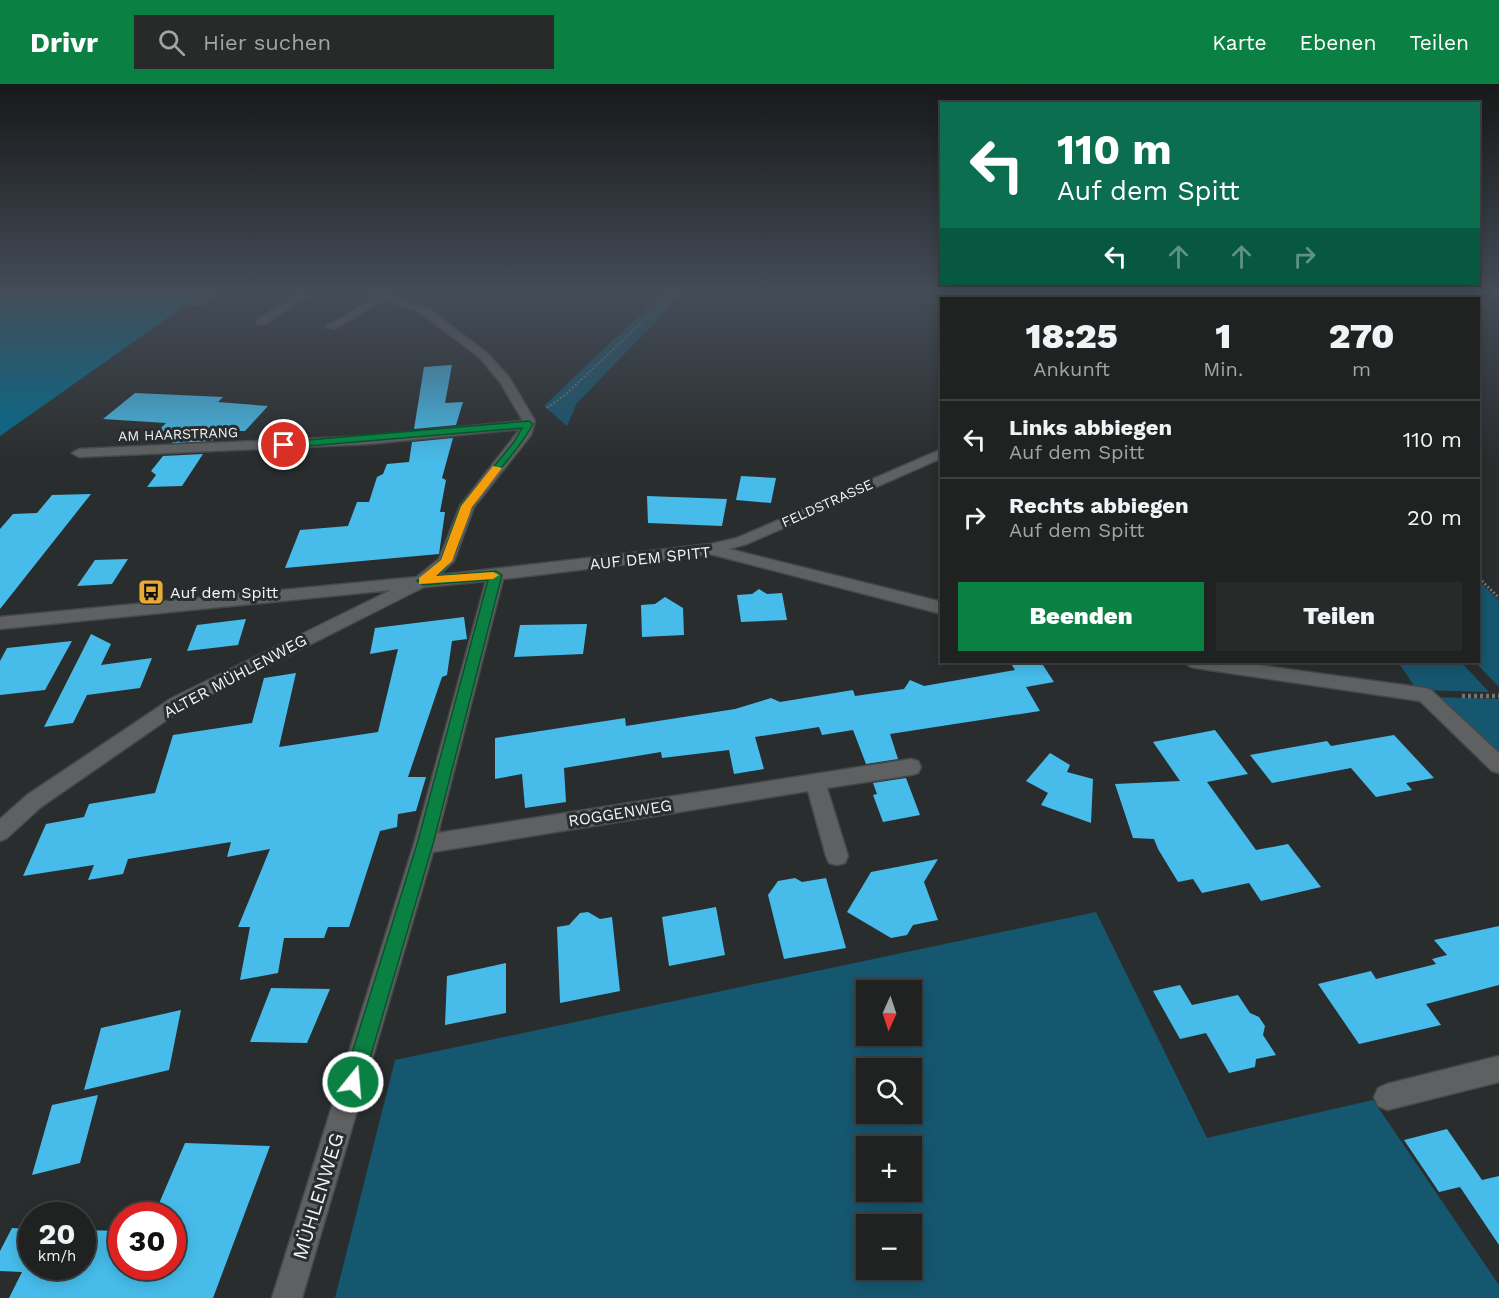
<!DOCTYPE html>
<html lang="de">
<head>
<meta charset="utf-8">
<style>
	body { margin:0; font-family:"Work Sans",sans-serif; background:#282a2a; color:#f1f3f6; height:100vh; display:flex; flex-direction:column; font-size:22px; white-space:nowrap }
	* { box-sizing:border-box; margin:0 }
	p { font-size:20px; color:#a2a4a5 }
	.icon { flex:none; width:33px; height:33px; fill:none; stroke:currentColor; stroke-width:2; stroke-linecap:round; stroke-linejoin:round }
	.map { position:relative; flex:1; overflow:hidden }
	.side { position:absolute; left:940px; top:213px; width:540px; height:366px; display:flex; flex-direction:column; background:#202222; border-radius:0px; box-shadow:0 3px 15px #0003,0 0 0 2px #3d3f40 }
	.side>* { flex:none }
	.banner { position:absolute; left:940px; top:18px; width:540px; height:183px; border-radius:0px; box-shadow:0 3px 15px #0003,0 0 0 2px #3d3f40; background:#0b6e4f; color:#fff; overflow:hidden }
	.needle { width:39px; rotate:183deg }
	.buttons { position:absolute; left:856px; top:896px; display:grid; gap:12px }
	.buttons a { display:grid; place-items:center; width:66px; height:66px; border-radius:0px; background:#202222; box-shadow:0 3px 15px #0003,0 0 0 2px #3d3f40; font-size:30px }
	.speed { position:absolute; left:18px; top:1118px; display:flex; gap:12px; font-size:30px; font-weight:700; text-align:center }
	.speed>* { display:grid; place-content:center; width:78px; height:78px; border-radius:50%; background:#202222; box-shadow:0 3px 15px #0003,0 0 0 2px #3d3f40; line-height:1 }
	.speed small { font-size:15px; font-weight:400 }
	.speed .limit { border:9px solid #d22; background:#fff; color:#111 }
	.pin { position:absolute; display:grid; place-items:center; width:51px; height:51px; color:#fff; margin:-26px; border:3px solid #fff; border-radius:50%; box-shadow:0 2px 6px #0007 }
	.me { position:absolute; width:66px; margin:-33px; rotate:17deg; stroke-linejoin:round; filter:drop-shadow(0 0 4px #0008) }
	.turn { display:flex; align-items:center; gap:21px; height:126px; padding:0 18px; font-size:27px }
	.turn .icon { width:78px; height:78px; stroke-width:2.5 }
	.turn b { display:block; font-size:42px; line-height:51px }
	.lanes { display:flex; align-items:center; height:57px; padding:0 18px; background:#0003; justify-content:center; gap:30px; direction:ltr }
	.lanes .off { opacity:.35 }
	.eta { display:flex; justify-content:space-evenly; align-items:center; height:102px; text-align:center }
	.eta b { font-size:36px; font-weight:800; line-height:42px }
	.cta { display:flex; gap:12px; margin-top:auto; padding:12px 18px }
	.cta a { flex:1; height:69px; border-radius:0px; background:#0b8043; color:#fff; font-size:24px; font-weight:800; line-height:69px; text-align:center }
	.cta a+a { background:#282a2a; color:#f1f3f6 }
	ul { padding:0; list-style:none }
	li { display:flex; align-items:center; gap:18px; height:78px; padding:0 18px; border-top:2px solid #3d3f40 }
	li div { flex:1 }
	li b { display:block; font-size:22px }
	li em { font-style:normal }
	header { display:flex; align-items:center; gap:36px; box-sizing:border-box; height:84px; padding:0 30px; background:#0b8043; color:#fff }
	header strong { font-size:28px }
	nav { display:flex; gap:33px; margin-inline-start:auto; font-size:21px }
	.search { width:420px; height:54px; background:#282a2a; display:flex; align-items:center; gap:15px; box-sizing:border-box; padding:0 21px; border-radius:0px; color:#a2a4a5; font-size:22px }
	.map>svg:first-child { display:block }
</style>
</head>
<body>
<header>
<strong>Drivr</strong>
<div class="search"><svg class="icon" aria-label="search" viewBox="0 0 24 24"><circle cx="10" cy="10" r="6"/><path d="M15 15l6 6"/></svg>Hier suchen</div>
<nav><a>Karte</a><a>Ebenen</a><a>Teilen</a></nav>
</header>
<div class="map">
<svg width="1499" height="1214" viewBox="0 0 1499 1214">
	<rect width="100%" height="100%" fill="#2a2d2e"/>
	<path fill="#165770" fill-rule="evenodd" d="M 662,209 L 683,209 L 577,319 L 567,342 L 544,322 Z
		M 1479,497 L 1499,517 L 1499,603 L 1475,578 L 1479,578 Z
		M 1398,578 L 1461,578 L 1489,608 L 1417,606 Z
		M 1429,613 L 1499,615 L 1499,676 Z
		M 1096,828 L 1207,1054 L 1373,1016 L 1499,1201 L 1499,1214 L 335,1214 L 395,976 ZM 867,906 L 912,906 L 912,951 L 867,951 ZM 867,984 L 912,984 L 912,1029 L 867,1029 ZM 867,1062 L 912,1062 L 912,1107 L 867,1107 ZM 867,1140 L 912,1140 L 912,1185 L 867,1185 Z"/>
	<path fill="#006c8e" d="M 0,209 L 203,209 L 0,352 Z"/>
	<path fill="#47bceb" d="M 452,281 L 445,319 L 463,318 L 456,341 L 414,345 L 424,283 Z
		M 135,309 L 223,313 L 218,318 L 268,322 L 245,347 L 219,347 L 212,357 L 172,359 L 179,348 L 158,347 L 166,339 L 103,335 Z
		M 453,354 L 442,394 L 446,396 L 440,428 L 445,428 L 439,470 L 285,484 L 300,446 L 348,442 L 357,418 L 369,418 L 377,393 L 383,390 L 387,380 L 409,378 L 412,358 Z
		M 203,370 L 182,402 L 147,403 L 156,391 L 151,387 L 163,372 Z
		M 741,392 L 776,394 L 771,419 L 736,416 Z
		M 91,410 L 0,525 L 0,445 L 13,430 L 37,429 L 52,411 Z
		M 647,412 L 727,415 L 722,442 L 648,439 Z
		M 128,475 L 112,500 L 77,502 L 95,476 Z
		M 759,505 L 767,510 L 782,509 L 787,536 L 741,538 L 737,511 L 752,510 Z
		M 665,513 L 683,524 L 684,551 L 642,553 L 641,521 L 655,520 Z
		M 464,533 L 467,555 L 452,557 L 447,591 L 442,593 L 408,693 L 426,693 L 416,727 L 398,730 L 397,743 L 380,747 L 349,843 L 328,843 L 324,854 L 284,854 L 278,889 L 240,896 L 250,843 L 238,843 L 270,765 L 227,773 L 231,758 L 128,775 L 123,790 L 88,796 L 94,781 L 23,792 L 46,740 L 84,733 L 89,720 L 155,709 L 173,651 L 252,639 L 264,594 L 296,589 L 279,663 L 378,648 L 398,565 L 370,570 L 375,544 Z
		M 246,535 L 238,561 L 187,567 L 197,541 Z
		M 587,540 L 583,570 L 514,573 L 520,541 Z
		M 91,550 L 111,560 L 101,581 L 152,574 L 140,604 L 87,611 L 73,639 L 44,643 Z
		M 72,557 L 45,606 L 0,611 L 0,577 L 7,564 Z
		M 1010,578 L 1041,578 L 1054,598 L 1026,603 L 1040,627 L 890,650 L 898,675 L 866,680 L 853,646 L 822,651 L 819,643 L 755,653 L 764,685 L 734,690 L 729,666 L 662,674 L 661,668 L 564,684 L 566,718 L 525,724 L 522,690 L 495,695 L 495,654 L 625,634 L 626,642 L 735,625 L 771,614 L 780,618 L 853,606 L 855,612 L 904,605 L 910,596 L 924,602 L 1015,586 Z
		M 1215,646 L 1248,690 L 1207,698 L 1256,766 L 1288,760 L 1321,803 L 1261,817 L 1249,799 L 1202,809 L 1193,795 L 1178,798 L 1158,765 L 1154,755 L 1133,754 L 1115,700 L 1180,697 L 1153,658 Z
		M 1394,651 L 1434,694 L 1406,699 L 1412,706 L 1376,713 L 1351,684 L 1272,699 L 1250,671 L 1327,657 L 1331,662 Z
		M 1050,669 L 1070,681 L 1067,688 L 1093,695 L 1091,739 L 1041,721 L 1048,709 L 1026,697 Z
		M 906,694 L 920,731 L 883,738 L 873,711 L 877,710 L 873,699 Z
		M 938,775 L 924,798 L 938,836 L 913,841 L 907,851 L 891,854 L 847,828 L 871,788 Z
		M 795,794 L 802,798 L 826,794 L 846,864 L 784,875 L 768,811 L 778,797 Z
		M 716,823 L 725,871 L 669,882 L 662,833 Z
		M 588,828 L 600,835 L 612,833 L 620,907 L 560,919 L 557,843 L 569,841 L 580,829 Z
		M 1499,842 L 1499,901 L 1426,920 L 1441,941 L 1359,960 L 1318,900 L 1371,887 L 1376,895 L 1436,880 L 1432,875 L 1447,871 L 1434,856 Z
		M 506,879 L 506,929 L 445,941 L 447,892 Z
		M 1180,901 L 1192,921 L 1238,911 L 1250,929 L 1259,933 L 1265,942 L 1263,951 L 1276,971 L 1256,975 L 1255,983 L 1229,989 L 1206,949 L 1180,955 L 1153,907 Z
		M 271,904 L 330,905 L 307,959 L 250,958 Z
		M 181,926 L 169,986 L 84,1006 L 101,944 Z
		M 98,1011 L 80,1079 L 32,1091 L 52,1021 Z
		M 1447,1045 L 1482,1096 L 1499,1092 L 1499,1161 L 1460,1103 L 1439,1108 L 1404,1056 Z
		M 185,1059 L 270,1062 L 213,1214 L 9,1214 L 22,1188 L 0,1187 L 0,1167 L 12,1144 L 32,1145 L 32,1182 L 82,1182 L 82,1146 L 122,1147 L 122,1182 L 172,1182 L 172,1131 L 154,1131 Z"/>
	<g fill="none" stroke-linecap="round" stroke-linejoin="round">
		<defs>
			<path id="lane" d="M 207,209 L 219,209 L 200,221 L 192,221 L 192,217 Z
				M 299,209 L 311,209 L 265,240 L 257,240 L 257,236 Z
				M 382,209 L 387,212 L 386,214 L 335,245 L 326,243 Z"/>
			<path id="street" d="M 356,209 L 384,209 L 429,225 L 487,269 L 509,293 L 535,337 L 531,351 L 474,423 L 454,477 L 439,491 L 711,460 L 737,454 L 942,365 L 942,374 L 747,460 L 729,465 L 942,518 L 942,530 L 710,470 L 503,495 L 438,749 L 911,675 L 918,677 L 921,683 L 918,689 L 911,691 L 827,704 L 848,772 L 845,779 L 837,781 L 829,779 L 826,772 L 808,707 L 433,768 L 302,1214 L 272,1214 L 414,760 L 486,497 L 424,503 L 184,624 L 41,723 L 7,754 L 0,757 L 0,735 L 27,711 L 172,614 L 391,506 L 0,545 L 0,533 L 417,493 L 439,475 L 460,422 L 520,345 L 369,360 L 79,373 L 72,369 L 79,365 L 369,352 L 523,337 L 500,298 L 479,273 L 421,229 L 382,215 Z
				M 1186,578 L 1236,578 L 1425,604 L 1431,606 L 1499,669 L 1499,689 L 1492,687 L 1420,617 L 1195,584 L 1189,582 Z
				M 1499,972 L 1499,998 L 1387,1026 L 1378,1022 L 1374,1013 L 1378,1004 L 1387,1000 Z"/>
		</defs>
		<use href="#lane" stroke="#46494a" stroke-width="3"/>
		<use href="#street" stroke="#46494a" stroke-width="3"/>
		<path stroke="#717475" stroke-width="2" stroke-dasharray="2 2" stroke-linecap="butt" d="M 1256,209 L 1258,214
			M 547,324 L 566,310 L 673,209"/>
		<path stroke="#717475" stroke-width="3" stroke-dasharray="2 2" stroke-linecap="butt" d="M 1479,494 L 1499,514"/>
		<path stroke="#717475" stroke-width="4.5" stroke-dasharray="3 3" stroke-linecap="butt" d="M 1462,612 L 1499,612"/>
		<use href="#lane" fill="#5f6061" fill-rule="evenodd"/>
		<use href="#street" fill="#5f6061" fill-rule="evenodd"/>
	</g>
	<linearGradient id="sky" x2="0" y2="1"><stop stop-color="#171919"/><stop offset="0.55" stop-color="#444c57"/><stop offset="1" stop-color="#444c57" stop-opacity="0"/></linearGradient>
	<rect width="1499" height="379" fill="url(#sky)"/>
	<path fill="#0b8043" stroke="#07532c" stroke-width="1.5" d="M 529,337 L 533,340 C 517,371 489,393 472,423 C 456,450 464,469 436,492 L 496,487 L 502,491 L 433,760 L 363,998 L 360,1005 L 353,1008 L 346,1005 L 343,998 L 417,760 L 488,496 L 423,501 L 417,497 L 441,476 L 461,422 L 514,358 L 522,344 L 284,364 L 279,361 L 284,358 Z"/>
	<path fill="#f59e0b" d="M 493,382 L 502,384 L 472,423 L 452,477 L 436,492 L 493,488 L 499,491 L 493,495 L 419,500 L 419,494 L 441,476 L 461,422 Z"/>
	<defs>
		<symbol id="bus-square" viewBox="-11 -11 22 22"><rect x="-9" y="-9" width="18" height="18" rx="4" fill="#e8ab37" stroke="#2a2d2e"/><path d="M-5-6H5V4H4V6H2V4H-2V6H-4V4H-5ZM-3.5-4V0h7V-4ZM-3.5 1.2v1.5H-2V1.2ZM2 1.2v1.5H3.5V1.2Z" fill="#111"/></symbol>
	</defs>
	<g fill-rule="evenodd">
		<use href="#bus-square" x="136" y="493" width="30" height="30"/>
	</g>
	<g text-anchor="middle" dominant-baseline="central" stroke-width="6" stroke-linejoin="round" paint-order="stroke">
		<g font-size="14" fill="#f3f5f6" stroke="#2a2d2e">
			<text transform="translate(178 350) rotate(-2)">AM HAARSTRANG</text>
			<text transform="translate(827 419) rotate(-24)">FELDSTRASSE</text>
		</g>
		<g font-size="16" fill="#f3f5f6" stroke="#2a2d2e">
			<text transform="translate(650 474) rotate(-6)">AUF DEM SPITT</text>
			<text transform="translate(235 592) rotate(-28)">ALTER MÜHLENWEG</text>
			<text transform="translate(620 729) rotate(-9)">ROGGENWEG</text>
		</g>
		<g font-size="16" fill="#f3f5f6" stroke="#2a2d2e" text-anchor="start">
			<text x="170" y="508">Auf dem Spitt</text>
		</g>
		<g font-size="20" fill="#f3f5f6" stroke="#2a2d2e">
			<text transform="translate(318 1112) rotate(-73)">MÜHLENWEG</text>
		</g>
	</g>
</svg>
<div class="buttons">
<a><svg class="needle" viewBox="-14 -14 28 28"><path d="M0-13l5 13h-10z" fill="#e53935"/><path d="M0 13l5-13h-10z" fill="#a2a4a5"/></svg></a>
<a><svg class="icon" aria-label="search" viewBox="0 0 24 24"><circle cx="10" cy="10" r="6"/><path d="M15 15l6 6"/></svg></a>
<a>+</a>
<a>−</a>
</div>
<div class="speed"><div>20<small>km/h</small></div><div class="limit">30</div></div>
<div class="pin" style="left:284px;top:361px;background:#d93025"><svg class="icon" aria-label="arrive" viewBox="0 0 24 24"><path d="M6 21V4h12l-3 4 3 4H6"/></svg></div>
<svg class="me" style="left:353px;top:998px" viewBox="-20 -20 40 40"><circle r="17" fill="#0b8043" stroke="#fff" stroke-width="3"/><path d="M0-11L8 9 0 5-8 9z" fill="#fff"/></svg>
<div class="banner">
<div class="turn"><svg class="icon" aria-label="left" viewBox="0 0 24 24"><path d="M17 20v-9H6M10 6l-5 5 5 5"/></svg><div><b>110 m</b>Auf dem Spitt</div></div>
<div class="lanes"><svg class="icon" aria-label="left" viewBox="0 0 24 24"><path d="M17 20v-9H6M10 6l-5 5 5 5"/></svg><svg class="icon off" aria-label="ahead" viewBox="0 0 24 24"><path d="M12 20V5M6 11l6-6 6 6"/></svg><svg class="icon off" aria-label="ahead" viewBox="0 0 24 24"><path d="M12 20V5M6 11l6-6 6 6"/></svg><svg class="icon off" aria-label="right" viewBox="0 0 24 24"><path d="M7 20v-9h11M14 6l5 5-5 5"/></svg></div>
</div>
<section class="side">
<div class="eta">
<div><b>18:25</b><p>Ankunft</p></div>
<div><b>1</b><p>Min.</p></div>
<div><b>270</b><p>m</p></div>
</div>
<ul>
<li><svg class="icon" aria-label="left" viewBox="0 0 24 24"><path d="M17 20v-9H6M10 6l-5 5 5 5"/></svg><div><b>Links abbiegen</b><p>Auf dem Spitt</p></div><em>110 m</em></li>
<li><svg class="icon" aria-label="right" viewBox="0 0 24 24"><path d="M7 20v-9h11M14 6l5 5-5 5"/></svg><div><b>Rechts abbiegen</b><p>Auf dem Spitt</p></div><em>20 m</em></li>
</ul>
<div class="cta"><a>Beenden</a><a>Teilen</a></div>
</section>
</div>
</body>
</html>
